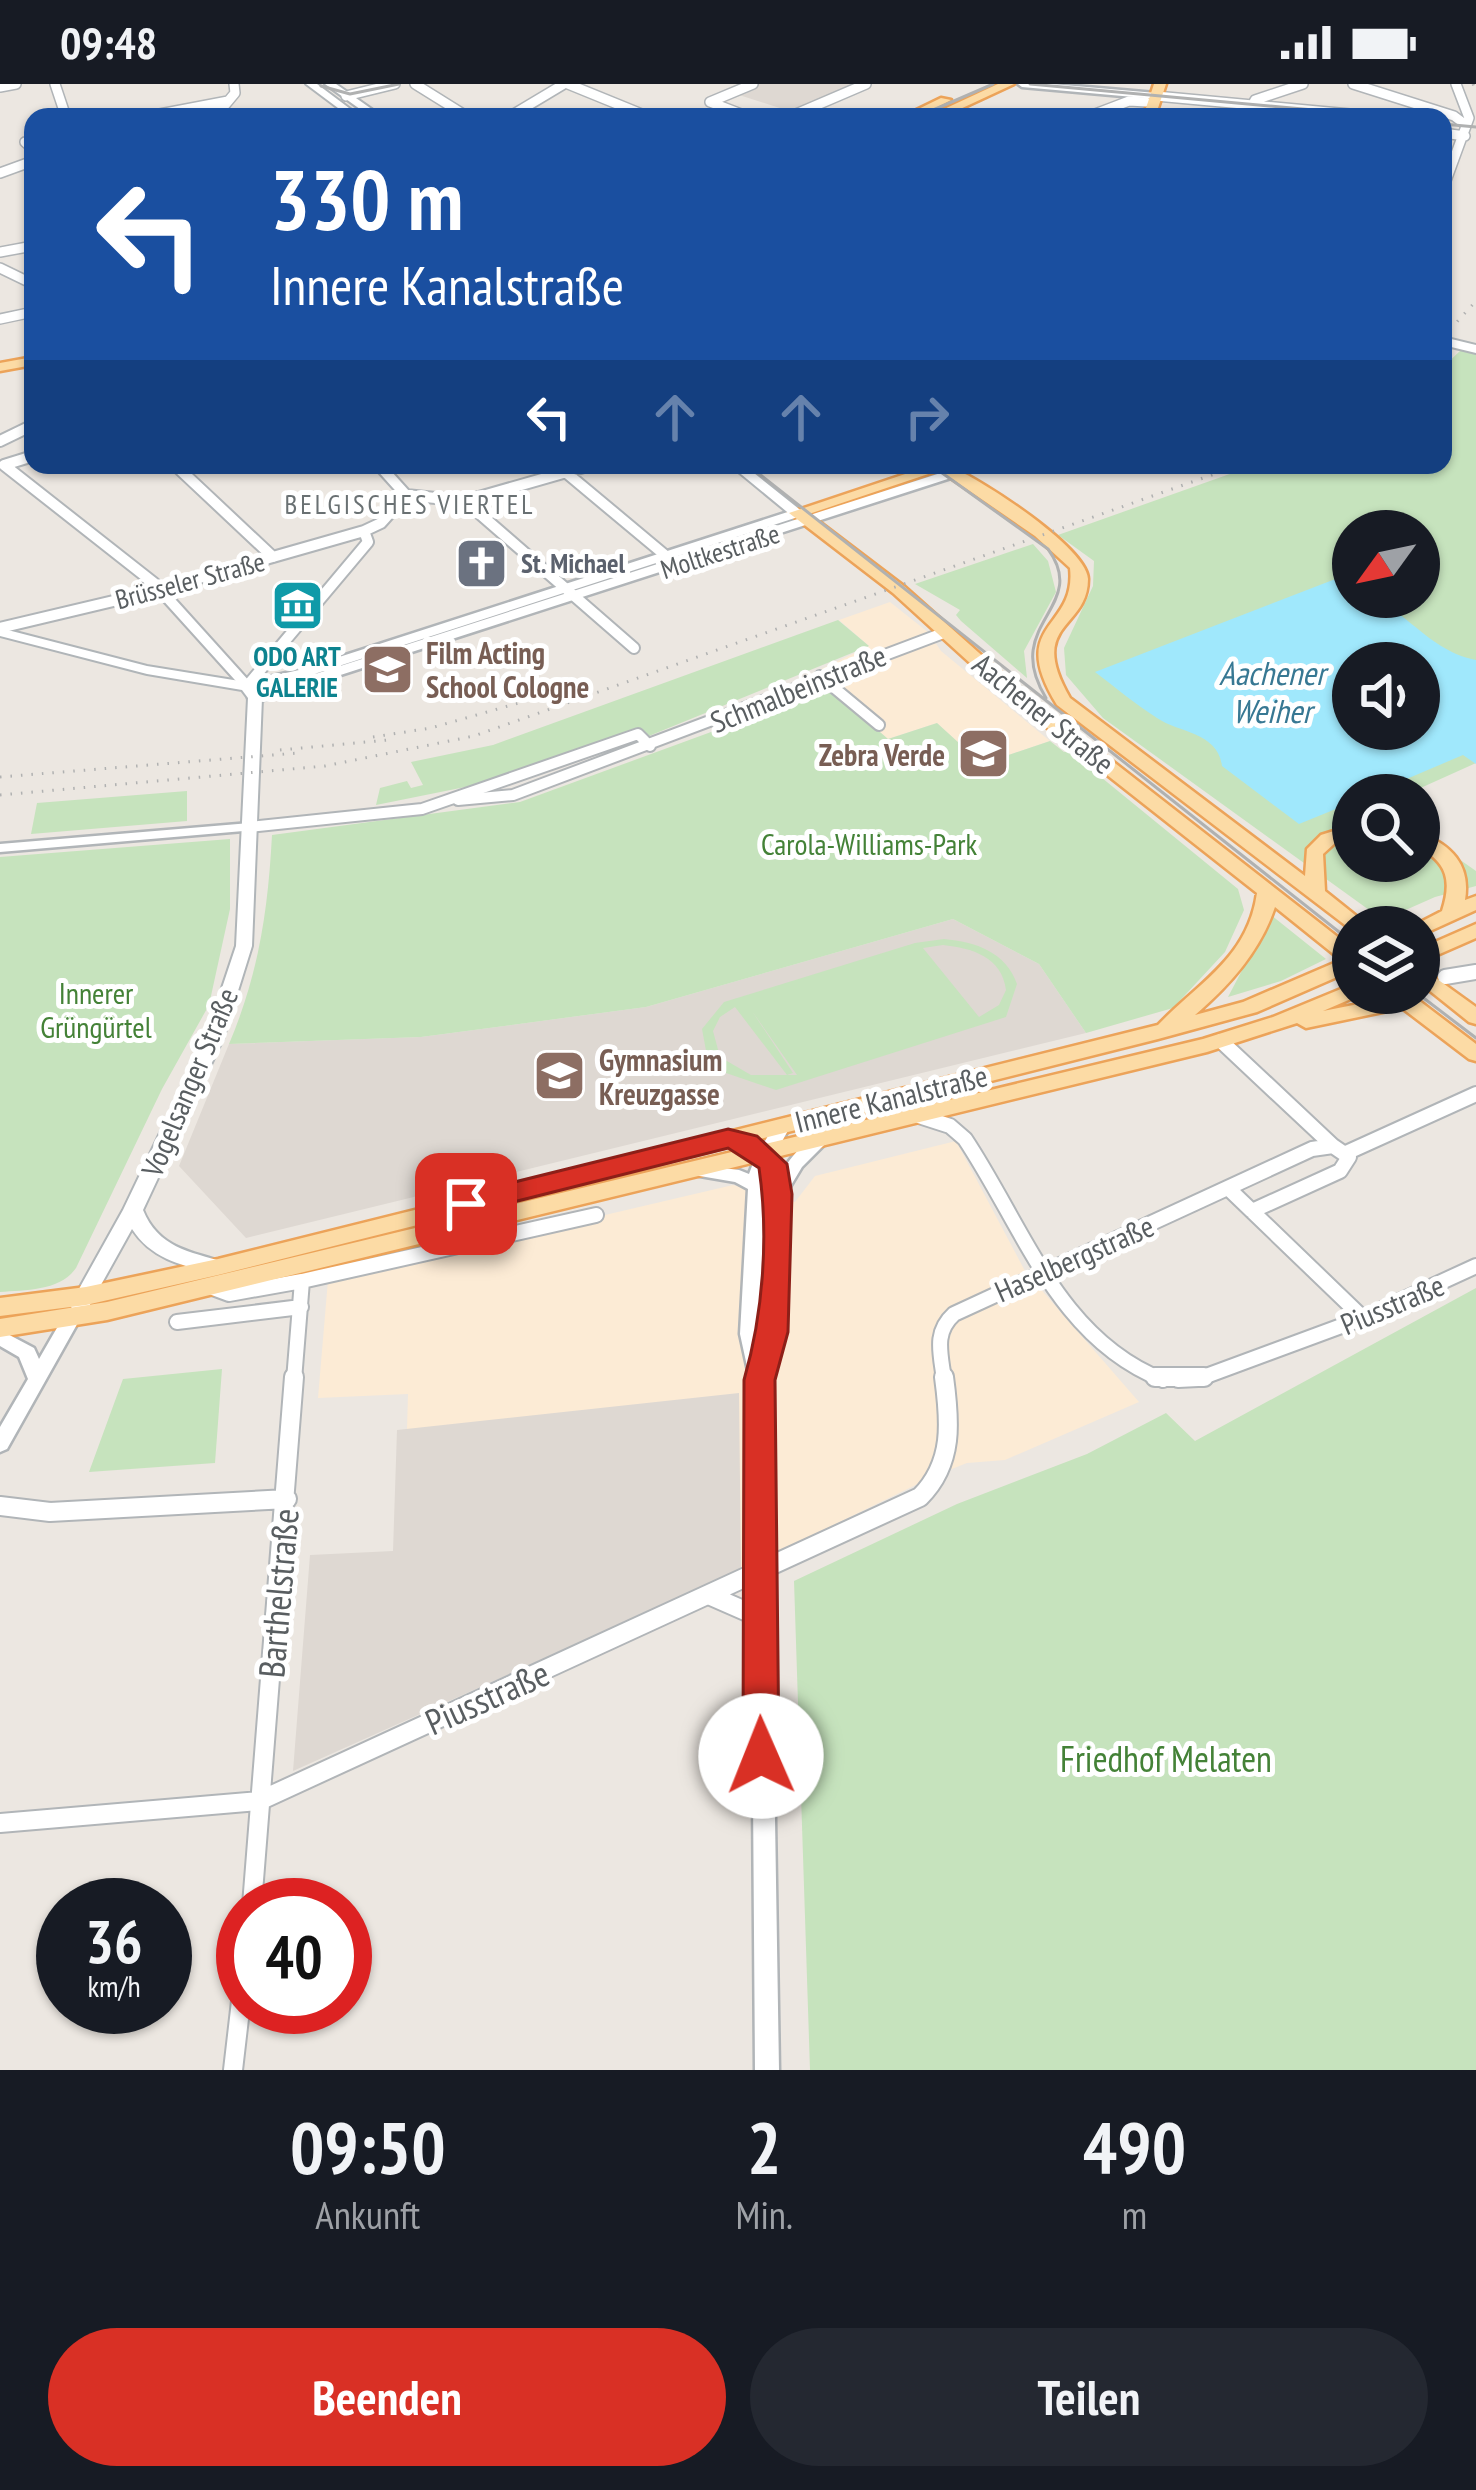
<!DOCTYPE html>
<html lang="de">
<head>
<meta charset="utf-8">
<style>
	body { margin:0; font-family:"PT Sans Narrow",sans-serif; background:#242831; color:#f1f3f6; height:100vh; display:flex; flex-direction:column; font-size:45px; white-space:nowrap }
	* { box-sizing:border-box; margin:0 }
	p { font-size:39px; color:#9ea1a6 }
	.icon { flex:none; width:66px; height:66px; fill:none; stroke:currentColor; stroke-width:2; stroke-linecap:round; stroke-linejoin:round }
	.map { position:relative; height:1986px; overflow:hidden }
	.drawer { display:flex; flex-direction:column; background:#171b24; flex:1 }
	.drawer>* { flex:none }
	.banner { position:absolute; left:24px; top:24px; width:1428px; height:366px; border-radius:24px; box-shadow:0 3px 9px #0004; background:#1a4fa0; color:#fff; overflow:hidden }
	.needle { width:78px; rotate:237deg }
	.fabs { position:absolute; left:1332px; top:426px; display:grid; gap:24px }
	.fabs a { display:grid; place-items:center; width:108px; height:108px; border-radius:50%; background:#171b24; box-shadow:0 3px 9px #0004; font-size:60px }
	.speed { position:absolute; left:36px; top:1794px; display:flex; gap:24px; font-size:60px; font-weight:700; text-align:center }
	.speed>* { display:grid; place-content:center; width:156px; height:156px; border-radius:50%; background:#171b24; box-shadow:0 3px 9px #0004; line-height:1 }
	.speed small { font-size:30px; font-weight:400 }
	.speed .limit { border:18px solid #d22; background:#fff; color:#111 }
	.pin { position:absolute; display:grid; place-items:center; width:102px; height:102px; color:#fff; margin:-51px; border-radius:24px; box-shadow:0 6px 18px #0006 }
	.me { position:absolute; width:132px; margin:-66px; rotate:359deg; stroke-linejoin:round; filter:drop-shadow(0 0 9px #0008) }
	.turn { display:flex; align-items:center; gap:42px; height:252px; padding:0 48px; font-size:54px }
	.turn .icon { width:156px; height:156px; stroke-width:2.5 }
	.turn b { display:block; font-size:84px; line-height:102px }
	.lanes { display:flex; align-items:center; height:114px; padding:0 48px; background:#0003; justify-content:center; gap:60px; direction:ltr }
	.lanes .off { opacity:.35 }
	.eta { display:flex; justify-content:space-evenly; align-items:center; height:204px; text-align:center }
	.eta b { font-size:72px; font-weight:700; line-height:84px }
	.action { display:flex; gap:24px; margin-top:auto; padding:24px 48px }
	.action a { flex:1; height:138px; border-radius:72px; background:#d93025; color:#fff; font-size:48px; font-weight:700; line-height:138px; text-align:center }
	.action a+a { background:#242831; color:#f1f3f6 }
	.status { display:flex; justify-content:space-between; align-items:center; height:84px; padding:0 60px; background:#171b24; direction:ltr }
	.status svg { height:33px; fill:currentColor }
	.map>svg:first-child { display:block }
</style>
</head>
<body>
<div class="status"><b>09:48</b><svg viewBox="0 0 49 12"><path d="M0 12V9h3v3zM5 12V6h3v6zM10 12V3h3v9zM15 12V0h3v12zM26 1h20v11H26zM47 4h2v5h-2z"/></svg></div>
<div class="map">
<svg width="1476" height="1986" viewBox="0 0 1476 1986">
	<rect width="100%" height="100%" fill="#ece7e1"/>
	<path fill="#fcebd5" d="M 890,518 L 929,549 L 941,567 L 1050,657 L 982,680 L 937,639 L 888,655 L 813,589 L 869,562 L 839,536 Z
		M 956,1057 L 1025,1187 L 1139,1318 L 1005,1376 L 967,1379 L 932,1393 L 741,1486 L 535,1334 L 407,1346 L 408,1310 L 318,1314 L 328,1196 L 733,1101 L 795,1118 L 815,1092 Z"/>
	<path fill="#ded8d2" d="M 758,0 L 852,0 L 856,1 L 792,28 L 736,10 Z
		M 953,835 L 1039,880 L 1086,949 L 246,1154 L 179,1082 L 229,960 L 421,953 L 646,923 Z
		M 739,1309 L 741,1486 L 293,1687 L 310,1471 L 393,1467 L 397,1346 Z"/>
	<path fill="#c6e3bd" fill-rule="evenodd" d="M 1460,267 L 1476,267 L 1476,679 L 1405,711 L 1353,711 L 1353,777 L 1419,777 L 1419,747 L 1476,787 L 1476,802 L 1435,813 L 1383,836 L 1103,634 L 1066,591 L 1064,564 L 1093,502 L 1094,477 L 1058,451 L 1255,381 L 1443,381 L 1443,283 ZM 1353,447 L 1419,447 L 1419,513 L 1353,513 ZM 1353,579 L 1419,579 L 1419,645 L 1353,645 Z
		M 1033,460 L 1048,477 L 1056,508 L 1024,567 L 1027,594 L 961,537 L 956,531 L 960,526 L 915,500 Z
		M 838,536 L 869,562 L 649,652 L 640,644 L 485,699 L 376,721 L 380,704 L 407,697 L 411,704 L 423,701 L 411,678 L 493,661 Z
		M 826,601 L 888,655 L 937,639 L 982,680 L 1050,657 L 1064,668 L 1069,667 L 1238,805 L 1244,826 L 1225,868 L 1173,924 L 1086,949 L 1039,880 L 953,835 L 646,923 L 421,953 L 229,960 C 259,889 268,826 272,751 L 520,718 L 752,633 Z
		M 187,707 L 187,737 L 31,750 L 37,719 Z
		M 230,755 L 230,825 L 209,921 L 162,1005 L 76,1184 C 60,1207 26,1206 0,1208 L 0,773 Z
		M 1271,831 L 1326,875 L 1281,897 L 1228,913 Z
		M 944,855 C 976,858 1006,868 1017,900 L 1006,933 L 776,1006 L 726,989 L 707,972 L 702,945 L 724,918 L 915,859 ZM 943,861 C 972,864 1002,873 1006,906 L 999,921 L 979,933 L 923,864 ZM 735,923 L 787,991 L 793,989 L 752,927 L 797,991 L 751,991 L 720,973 L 713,947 L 720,933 Z
		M 1476,1204 L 1476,1986 L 810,1986 L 794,1497 L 957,1420 L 1087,1370 L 1166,1329 L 1195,1357 Z
		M 222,1285 L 215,1379 L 89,1388 L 123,1295 Z"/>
	<path fill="#a0e8fc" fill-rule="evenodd" d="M 1338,494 L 1353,503 L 1353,513 C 1402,513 1421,565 1476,576 L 1476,680 L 1463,671 L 1369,711 L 1353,711 L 1353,718 L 1299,740 L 1222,682 C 1218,648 1179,649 1157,634 C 1135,620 1115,603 1095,588 ZM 1353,579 L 1419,579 L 1419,645 L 1353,645 Z"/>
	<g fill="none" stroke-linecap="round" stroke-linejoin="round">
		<defs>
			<path id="minor-far3" d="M 55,0 L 66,33
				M 415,0 L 468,33
				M 568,0 L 649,33
				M 1353,0 L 1454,32 L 1466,41
				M 0,3 L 16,0
				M 346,12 L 395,0
				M 1156,12 L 1382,33
				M 710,18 L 753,0
				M 710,18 L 749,33
				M 144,33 L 228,17
				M 215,33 L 235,9 L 234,0
				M 509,33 L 564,0
				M 789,33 L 866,0
				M 1087,33 L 1129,17 L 1146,18
				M 1246,33 L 1255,16 L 1303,0
				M 1443,49 L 1465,52
				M 25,58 L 33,65
				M 0,89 L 33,77
				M 1443,105 L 1469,34 L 1456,0
				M 0,168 L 33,162
				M 0,184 L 33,200
				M 0,235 L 33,228"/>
			<path id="minor-far2" d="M 0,357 L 33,341
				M 33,372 L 4,381 L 154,499 L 247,602 L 368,458 L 364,447
				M 175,381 L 273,473
				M 379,381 L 406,411
				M 557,381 L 672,477
				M 406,411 L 465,417 L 634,564
				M 465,417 L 591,381
				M 0,544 L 143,510 L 364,447 L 381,439 L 406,411
				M 820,592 L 879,641
				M 458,716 L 513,711 L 946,548
				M 250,743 L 422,725 L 638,650 L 650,662"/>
			<path id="minor-far1" d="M 1445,893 L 1476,888
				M 1221,957 L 1333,1062
				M 919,1032 L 950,1042 L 965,1055 C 1023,1142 1058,1255 1163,1296
				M 1346,1069 L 1476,1010
				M 1228,1104 L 1363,1234
				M 210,1203 L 229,1210 L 302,1197 L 596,1131
				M 177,1238 L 301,1223
				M 294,1296 L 302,1197
				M 944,1296 C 941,1270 933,1249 954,1230 L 1312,1065 L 1333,1062 L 1349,1073 L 1340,1087 L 1252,1127
				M 1178,1296 L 1198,1295 L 1363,1234 L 1476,1182"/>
			<path id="minor" d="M 1155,1293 L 1204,1293
				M 0,1422 L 50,1428 L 287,1415
				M 711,1512 L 759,1533
				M 0,1739 L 259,1717 L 920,1413 C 954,1379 950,1337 944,1293
				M 252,1821 L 294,1293
				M 233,1986 L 243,1900"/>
			<path id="tertiary" d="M 1018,0 L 1052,0 L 1156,9 L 1161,12 L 1156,15 L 1022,3 Z
				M 953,385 L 957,386 L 957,392 L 260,617 L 250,617 L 248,614 L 250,611 Z
				M 797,425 L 801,426 L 801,432 L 308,592 L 247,606 L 240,602 L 242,599 L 299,586 Z
				M 250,739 L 255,740 L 257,743 L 255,746 L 0,768 L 0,760 Z
				M 783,1035 L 791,1041 L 774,1072 L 782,1080 L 782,1087 C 791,1073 805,1056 821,1050 L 829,1056 L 802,1083 L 784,1113 L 785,1211 L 777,1263 L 768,1294 L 779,1986 L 755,1986 L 750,1296 L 740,1250 L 748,1105 L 735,1098 L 694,1091 L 691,1087 L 700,1081 L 739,1086 L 749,1090 L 755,1074 L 741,1063 L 722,1058 L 720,1054 L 722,1050 C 735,1046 752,1054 762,1062 L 777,1037 ZM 766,1103 L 768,1185 L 760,1256 L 758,1250 Z
				M 71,1228 L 77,1230 L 80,1235 L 7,1365 L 0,1368 L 0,1343 L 28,1295 L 19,1273 L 0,1262 L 0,1246 L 34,1264 L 39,1275 L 65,1230 Z"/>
			<path id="secondary" d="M 306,0 L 317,0 L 361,33 L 350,33 Z
				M 325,0 L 336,0 L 383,33 L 371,33 Z
				M 1443,253 L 1476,261 L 1476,269 L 1443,261 Z
				M 730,381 L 744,381 L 804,429 L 802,432 L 792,432 Z
				M 0,544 L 147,582 L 252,599 L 262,614 L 252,862 L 223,955 L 143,1126 C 158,1163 189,1168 225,1178 L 228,1183 L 225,1188 L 218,1190 C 184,1182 152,1176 132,1145 L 87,1226 L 73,1226 L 70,1221 L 123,1126 L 205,955 L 236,862 L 248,614 L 242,606 L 147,590 L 0,552 Z"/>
			<path id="primary" d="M 998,0 L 1014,0 L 943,33 L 927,33 Z
				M 1154,0 L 1166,0 L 1155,33 L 1143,33 Z
				M 941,14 L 951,16 L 918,33 L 902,33 Z
				M 33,273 L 33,281 L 0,287 L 0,279 Z
				M 932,381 L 955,381 L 809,430 L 905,503 L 1015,601 L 1353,865 L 1353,886 L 1257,928 L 1158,955 L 218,1191 L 86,1221 L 0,1232 L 0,1214 L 86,1203 L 218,1175 L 1158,941 C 1198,899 1248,874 1257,809 L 1003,609 L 893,509 L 789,429 ZM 1275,823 L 1341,876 L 1243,918 L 1195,931 C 1230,901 1260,867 1275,823 Z
				M 953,384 C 982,396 1087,464 1088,495 C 1088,546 1026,538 1070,614 L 1305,792 L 1307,765 L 1321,751 L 1353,741 L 1353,753 L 1335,759 L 1323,770 L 1325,807 L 1370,843 L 1353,843 L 1353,847 L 1057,621 C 1006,538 1077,546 1070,484 L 1035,452 L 948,392 L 945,389 Z
				M 1419,749 C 1451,760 1471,781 1465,816 L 1476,812 L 1476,826 L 1419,852 L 1419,843 L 1411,843 L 1442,827 C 1452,796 1447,779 1419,763 Z
				M 1476,840 L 1476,854 L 1419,879 L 1419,865 Z
				M 1419,882 L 1476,923 L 1476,940 L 1469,938 L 1419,898 Z
				M 1353,900 L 1353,909 L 1360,911 L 1323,927 L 1389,914 L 1386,909 L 1409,909 L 1476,960 L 1476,977 L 1469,975 L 1402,924 L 1306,944 L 1297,939 L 1207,968 L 107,1236 L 0,1253 L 0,1235 L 107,1218 L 1203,955 L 1273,933 Z"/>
		</defs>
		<use href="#minor-far3" stroke="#b1b5b8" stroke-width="12"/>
		<use href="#minor-far2" stroke="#b1b5b8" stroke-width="14"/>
		<use href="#minor-far1" stroke="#b1b5b8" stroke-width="18"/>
		<use href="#minor" stroke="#b1b5b8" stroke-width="22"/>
		<use href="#tertiary" stroke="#b1b5b8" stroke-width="5"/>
		<use href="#secondary" stroke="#b0b5b8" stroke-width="4"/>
		<use href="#primary" stroke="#eca359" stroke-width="5"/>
		<use href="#minor-far3" stroke="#fff" stroke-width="9"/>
		<use href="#minor-far2" stroke="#fff" stroke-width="10"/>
		<use href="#minor-far1" stroke="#fff" stroke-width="14"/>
		<use href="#minor" stroke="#fff" stroke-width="18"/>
		<use href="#tertiary" fill="#fff" fill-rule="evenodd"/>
		<use href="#secondary" fill="#fff" fill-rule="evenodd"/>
		<use href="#primary" fill="#fcdba5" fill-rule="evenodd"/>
		<path stroke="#b0b1b1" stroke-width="3" d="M 1030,0 L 1390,33
			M 321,2 L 350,10 L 399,0
			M 917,33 L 993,0
			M 1443,40 L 1476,43
			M 748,381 L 1353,859
			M 931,381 L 1048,465 C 1091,524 1000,539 1046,614
			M 1417,909 L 1476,954"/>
		<path stroke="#b0b1b1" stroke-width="3" stroke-dasharray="1.5 9" stroke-linecap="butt" d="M 1473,0 L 1476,8
			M 1443,253 L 1476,217
			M 373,653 L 431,644 L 536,614
			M 280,666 L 388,656
			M 0,693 L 298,669
			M 0,711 L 325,682 L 474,652 L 1240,381"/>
	</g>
	<path fill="#d93025" stroke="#8d1f18" stroke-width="3" d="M 728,1045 L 757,1052 L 787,1080 L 792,1110 L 788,1248 L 775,1296 L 779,1672 L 774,1683 L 761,1688 L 749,1683 L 743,1672 L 744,1296 C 763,1230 769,1153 759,1084 L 728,1064 L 466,1130 L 451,1120 L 466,1110 Z"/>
	<defs>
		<symbol id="church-square" viewBox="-11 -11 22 22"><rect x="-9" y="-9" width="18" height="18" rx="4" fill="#6b7280" stroke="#fff"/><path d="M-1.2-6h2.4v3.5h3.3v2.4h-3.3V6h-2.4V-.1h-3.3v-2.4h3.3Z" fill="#fff"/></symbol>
		<symbol id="museum-square" viewBox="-11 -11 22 22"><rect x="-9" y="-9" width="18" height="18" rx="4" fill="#0f9aa8" stroke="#fff"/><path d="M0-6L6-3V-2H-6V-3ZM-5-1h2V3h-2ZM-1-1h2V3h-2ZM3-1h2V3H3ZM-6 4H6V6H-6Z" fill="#fff"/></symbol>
		<symbol id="university-square" viewBox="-11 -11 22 22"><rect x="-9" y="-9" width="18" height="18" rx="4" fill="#8d6e63" stroke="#fff"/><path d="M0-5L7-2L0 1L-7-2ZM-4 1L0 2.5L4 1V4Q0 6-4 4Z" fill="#fff"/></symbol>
		<symbol id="school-square" viewBox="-11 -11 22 22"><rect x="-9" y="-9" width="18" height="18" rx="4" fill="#8d6e63" stroke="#fff"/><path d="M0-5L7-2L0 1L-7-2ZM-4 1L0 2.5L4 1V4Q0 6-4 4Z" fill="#fff"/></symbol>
	</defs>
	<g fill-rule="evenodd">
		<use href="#church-square" x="452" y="450" width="59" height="59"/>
		<use href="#museum-square" x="268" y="492" width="59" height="59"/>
		<use href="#university-square" x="358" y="556" width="59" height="59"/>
		<use href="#school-square" x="954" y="640" width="59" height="59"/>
		<use href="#school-square" x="530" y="962" width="59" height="59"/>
	</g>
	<g text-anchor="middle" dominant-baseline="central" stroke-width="10" stroke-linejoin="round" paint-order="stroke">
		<g font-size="27" letter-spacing="3" fill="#6a7173" stroke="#fff">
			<text x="410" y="420">BELGISCHES VIERTEL</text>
		</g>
		<g font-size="27" fill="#595e61" stroke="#fff">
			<text transform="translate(720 467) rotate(-18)">Moltkestraße</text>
			<text transform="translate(190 496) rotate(-15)">Brüsseler Straße</text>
		</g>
		<g font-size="27" font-weight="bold" fill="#5b616d" stroke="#fff" text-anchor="start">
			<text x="521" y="479">St. Michael</text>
		</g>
		<g font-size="27" font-weight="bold" fill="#0d838f" stroke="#fff">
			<text x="297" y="572">ODO ART<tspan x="297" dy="31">GALERIE</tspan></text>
		</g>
		<g font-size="30" font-weight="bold" fill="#785e54" stroke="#fff" text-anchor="start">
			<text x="426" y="568">Film Acting<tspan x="426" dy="34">School Cologne</tspan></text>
			<text x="945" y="670" text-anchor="end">Zebra Verde</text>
			<text x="599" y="975">Gymnasium<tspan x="599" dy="34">Kreuzgasse</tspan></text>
		</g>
		<g font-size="30" fill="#595e61" stroke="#fff">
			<text transform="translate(798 604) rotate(-22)">Schmalbeinstraße</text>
			<text transform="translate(1044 629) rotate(39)">Aachener Straße</text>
			<text transform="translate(189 998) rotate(-67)">Vogelsanger Straße</text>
			<text transform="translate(891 1014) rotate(-14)">Innere Kanalstraße</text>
			<text transform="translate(1074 1174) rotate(-24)">Haselbergstraße</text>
			<text transform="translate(1392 1220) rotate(-23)">Piusstraße</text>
		</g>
		<g font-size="30" fill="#448237" stroke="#fff">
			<text x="869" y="759">Carola-Williams-Park</text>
			<text x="96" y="908">Innerer<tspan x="96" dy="34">Grüngürtel</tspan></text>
		</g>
		<g font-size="33" font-style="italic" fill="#377893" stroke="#fff">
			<text x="1272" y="588">Aachener<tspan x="1272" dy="38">Weiher</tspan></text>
		</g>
		<g font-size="36" fill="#595e61" stroke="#fff">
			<text transform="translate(278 1509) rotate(-85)">Barthelstraße</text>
			<text transform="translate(487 1613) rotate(-24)">Piusstraße</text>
		</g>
		<g font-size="36" fill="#448237" stroke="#fff">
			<text x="1166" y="1674">Friedhof Melaten</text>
		</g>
	</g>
</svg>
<div class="fabs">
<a><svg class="needle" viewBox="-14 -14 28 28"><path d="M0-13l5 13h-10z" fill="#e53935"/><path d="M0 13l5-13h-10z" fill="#9ea1a6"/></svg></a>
<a><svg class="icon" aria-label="sound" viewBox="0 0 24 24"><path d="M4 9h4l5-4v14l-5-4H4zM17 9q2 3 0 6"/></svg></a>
<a><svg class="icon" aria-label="search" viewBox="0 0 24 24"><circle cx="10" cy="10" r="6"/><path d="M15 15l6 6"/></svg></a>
<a><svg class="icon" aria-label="layers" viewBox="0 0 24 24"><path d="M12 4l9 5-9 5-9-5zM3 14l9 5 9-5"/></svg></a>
</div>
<div class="speed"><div>36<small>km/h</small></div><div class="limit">40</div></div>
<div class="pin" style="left:466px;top:1120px;background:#d93025"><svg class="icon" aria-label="arrive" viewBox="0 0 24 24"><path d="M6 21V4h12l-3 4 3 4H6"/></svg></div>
<svg class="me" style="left:761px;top:1672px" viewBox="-20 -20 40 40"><circle r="19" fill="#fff"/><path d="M0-13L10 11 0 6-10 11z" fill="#d93025"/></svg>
<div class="banner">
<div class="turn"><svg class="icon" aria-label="left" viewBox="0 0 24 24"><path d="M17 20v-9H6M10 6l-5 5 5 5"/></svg><div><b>330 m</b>Innere Kanalstraße</div></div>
<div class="lanes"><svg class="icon" aria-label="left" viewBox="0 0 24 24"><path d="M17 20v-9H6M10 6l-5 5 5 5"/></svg><svg class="icon off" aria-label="ahead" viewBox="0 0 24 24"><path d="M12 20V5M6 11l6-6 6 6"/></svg><svg class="icon off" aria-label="ahead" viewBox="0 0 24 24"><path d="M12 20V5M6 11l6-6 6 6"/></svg><svg class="icon off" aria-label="right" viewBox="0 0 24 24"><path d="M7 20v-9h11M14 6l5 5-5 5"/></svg></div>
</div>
</div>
<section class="drawer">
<div class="eta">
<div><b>09:50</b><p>Ankunft</p></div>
<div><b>2</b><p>Min.</p></div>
<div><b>490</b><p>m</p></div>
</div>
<div class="action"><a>Beenden</a><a>Teilen</a></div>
</section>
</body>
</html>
